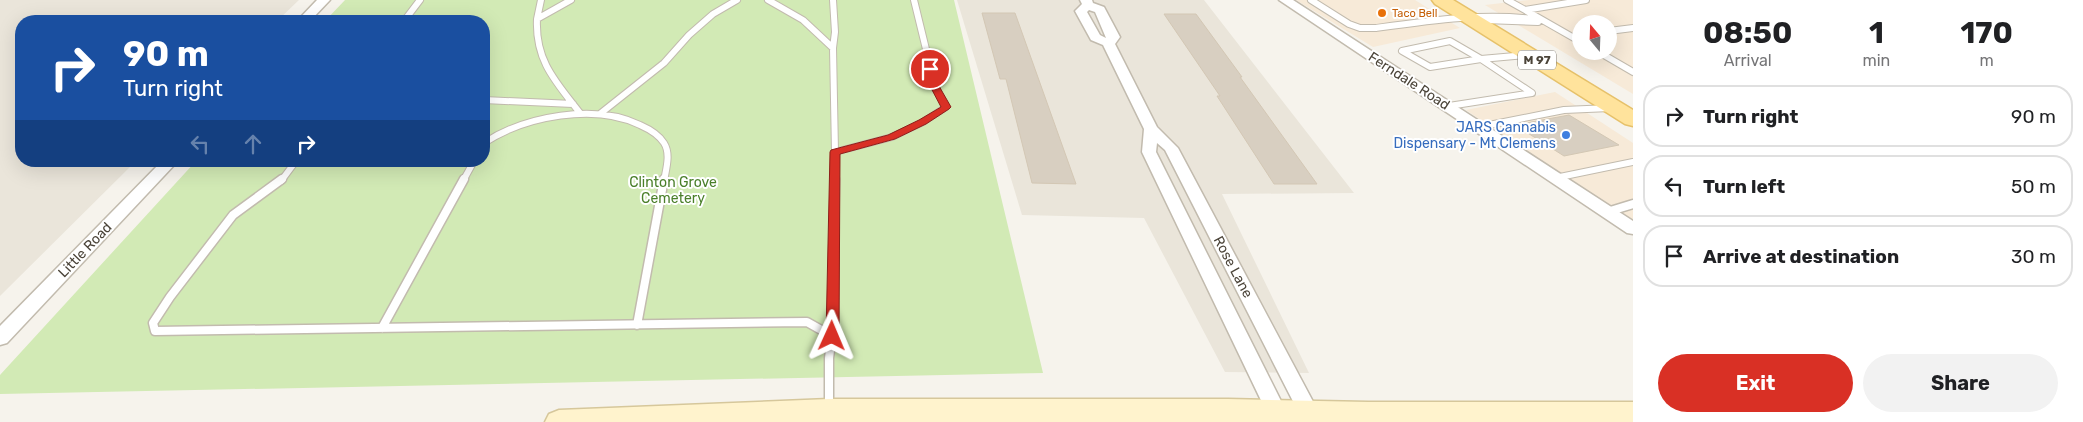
<!DOCTYPE html>
<html lang="en">
<head>
<meta charset="utf-8">
<style>
	body { margin:0; font-family:Rubik,sans-serif; background:#f2f2f2; color:#202124; height:100vh; display:flex; flex-direction:column; font-size:19px; white-space:nowrap }
	* { box-sizing:border-box; margin:0 }
	p { font-size:16px; color:#757577 }
	.icon { flex:none; width:28px; height:28px; fill:none; stroke:currentColor; stroke-width:2; stroke-linecap:round; stroke-linejoin:round }
	.map { position:relative; flex:1; overflow:hidden }
	.panel { display:flex; flex-direction:column; background:#fff; width:450px }
	.panel>* { flex:none }
	.guide { position:absolute; left:15px; top:15px; width:475px; height:152px; border-radius:20px; box-shadow:0 5px 20px #0002; background:#1a4fa0; color:#fff; overflow:hidden }
	.needle { width:32px; rotate:341deg }
	.tools { position:absolute; left:1572px; top:15px; display:grid; gap:10px }
	.tools a { display:grid; place-items:center; width:45px; height:45px; border-radius:50%; background:#fff; box-shadow:0 5px 20px #0002; font-size:25px }
	.pin { position:absolute; display:grid; place-items:center; width:42px; height:42px; color:#fff; margin:-21px; border:2px solid #fff; border-radius:50%; box-shadow:0 1px 5px #0007 }
	.me { position:absolute; width:55px; margin:-28px; rotate:1deg; stroke-linejoin:round; filter:drop-shadow(0 0 4px #0008) }
	.turn { display:flex; align-items:center; gap:18px; height:105px; padding:0 25px; font-size:22px }
	.turn .icon { width:65px; height:65px; stroke-width:2.5 }
	.turn b { display:block; font-size:35px; line-height:42px }
	.lanes { display:flex; align-items:center; height:48px; padding:0 25px; background:#0003; justify-content:center; gap:25px; direction:ltr }
	.lanes .off { opacity:.35 }
	.eta { display:flex; justify-content:space-evenly; align-items:center; height:85px; text-align:center }
	.eta b { font-size:30px; font-weight:700; line-height:35px }
	.cta { display:flex; gap:10px; margin-top:auto; padding:10px 25px }
	.cta a { flex:1; height:58px; border-radius:30px; background:#d93025; color:#fff; font-size:20px; font-weight:700; line-height:58px; text-align:center }
	.cta a+a { background:#f2f2f2; color:#202124 }
	ul { padding:0; list-style:none }
	li { display:flex; align-items:center; gap:15px; height:62px; margin:0 10px 8px; padding:0 15px; border:2px solid #e0e0e0; border-radius:20px }
	li div { flex:1 }
	li b { display:block; font-size:19px }
	li em { font-style:normal }
	main { display:flex; flex:1; min-height:0 }
	.map>svg:first-child { display:block }
</style>
</head>
<body>
<main>
<div class="map">
<svg width="1633" height="422" viewBox="0 0 1633 422">
	<rect width="100%" height="100%" fill="#f6f3ec"/>
	<path fill="#eae5da" d="M 0,0 L 299,0 L 277,21 L 21,21 L 21,161 L 136,161 L 0,296 Z
		M 957,0 L 1204,0 L 1354,193 L 1222,194 L 1309,373 L 1225,372 L 1144,218 L 1022,215 Z"/>
	<path fill="#f7ead8" fill-rule="evenodd" d="M 1296,0 L 1415,0 L 1460,28 L 1373,47 Z
		M 1529,0 L 1633,0 L 1633,94 L 1485,5 ZM 1581,24 L 1609,24 L 1609,51 L 1581,51 Z
		M 1555,92 L 1633,143 L 1633,225 L 1466,110 Z"/>
	<path fill="#d2eab5" d="M 345,0 L 954,0 L 1043,373 L 0,394 L 0,375 L 196,161 L 484,161 L 484,21 L 325,21 Z"/>
	<path fill="#d8cfc1" stroke="#d3c7b4" d="M 982,13 L 1015,13 L 1076,184 L 1032,183 L 1006,79 L 1000,79 Z
		M 1164,14 L 1196,14 L 1242,77 L 1240,77 L 1317,184 L 1274,184 L 1217,96 L 1220,96 Z
		M 1569,115 L 1619,145 L 1564,156 L 1515,125 Z"/>
	<g fill="none" stroke-linecap="round" stroke-linejoin="round">
		<defs>
			<path id="service-far1" d="M 571,0 L 537,19 C 535,61 556,82 580,113
				M 768,0 L 803,20 L 833,48 L 835,152
				M 833,0 L 835,32 L 833,48
				M 1311,0 L 1349,24 L 1360,28 L 1376,28 C 1432,20 1486,12 1542,20
				M 1507,0 L 1525,10
				M 537,19 L 541,0
				M 1485,20 L 1538,22
				M 404,21 L 420,0
				M 1609,31 L 1633,28
				M 1450,41 L 1481,59 L 1430,67 L 1402,51 Z
				M 1581,42 L 1525,10 L 1586,0
				M 1597,51 L 1633,72
				M 1481,59 L 1527,55
				M 484,100 L 573,104
				M 1449,106 L 1532,93 L 1481,59
				M 601,113 L 664,63 L 689,35 L 713,14 L 737,0
				M 1479,127 L 1564,110 L 1610,108
				M 484,143 C 525,116 595,103 640,125 C 649,129 659,135 664,143 C 671,154 666,169 664,181
				M 1555,178 L 1633,162
				M 281,181 L 296,161
				M 463,181 L 474,161
				M 835,181 L 835,152 L 892,137 L 923,122 L 946,107 L 935,86 L 914,0"/>
			<path id="service" d="M 282,179 L 233,215 L 170,297 L 153,323 L 155,331 L 807,322 L 832,336 L 829,358 L 829,408
				M 1607,212 L 1633,204
				M 637,325 L 664,179
				M 382,328 L 464,179
				M 832,336 L 835,179"/>
			<path id="minor" d="M 317,0 L 330,0 L 310,21 L 297,21 Z
				M 1080,0 L 1092,0 L 1093,3 L 1104,7 L 1120,37 L 1115,44 L 1157,127 L 1178,148 L 1318,411 L 1315,417 L 1308,419 L 1301,417 L 1165,150 L 1157,143 L 1156,152 L 1286,411 L 1283,417 L 1276,419 L 1269,417 L 1142,152 L 1144,129 L 1103,45 L 1091,40 L 1075,11 L 1082,4 ZM 1089,10 L 1095,12 L 1106,38 L 1100,35 L 1087,12 Z
				M 1279,0 L 1293,0 L 1633,221 L 1633,234 L 1627,233 Z
				M 162,161 L 178,161 L 7,343 L 0,345 L 0,326 Z"/>
			<path id="secondary" d="M 829,399 L 1228,399 L 1368,402 L 1633,402 L 1633,422 L 545,422 L 549,414 L 559,410 Z"/>
			<path id="primary" d="M 1432,0 L 1453,0 L 1633,110 L 1633,126 L 1625,124 L 1435,4 Z"/>
		</defs>
		<use href="#service-far1" stroke="#c2bbae" stroke-width="8"/>
		<use href="#service" stroke="#c2bbae" stroke-width="11"/>
		<use href="#minor" stroke="#c2bbae" stroke-width="3"/>
		<use href="#secondary" stroke="#d6c79b" stroke-width="3"/>
		<use href="#primary" stroke="#e6c16a" stroke-width="3"/>
		<use href="#service-far1" stroke="#fff" stroke-width="6"/>
		<use href="#service" stroke="#fff" stroke-width="8"/>
		<use href="#minor" fill="#fff" fill-rule="evenodd"/>
		<use href="#secondary" fill="#fff3cd" fill-rule="evenodd"/>
		<use href="#primary" fill="#ffe39c" fill-rule="evenodd"/>
	</g>
	<path fill="#d93025" stroke="#8d1f18" d="M 930,66 L 935,69 L 939,86 L 951,107 L 949,109 L 926,124 L 895,139 L 840,154 L 839,336 L 837,339 L 828,339 L 826,336 L 830,152 L 831,150 L 888,135 L 919,120 L 941,107 L 930,86 L 926,69 Z"/>
	<circle fill="#e8710a" stroke="#fff" stroke-width="2" cx="1382" cy="13" r="5"/>
	<circle fill="#3f7fe0" stroke="#fff" stroke-width="2" cx="1566" cy="135" r="5"/>
	<g text-anchor="middle" dominant-baseline="central" stroke-width="4" stroke-linejoin="round" paint-order="stroke">
		<g font-size="11" fill="#c56008" stroke="#fff" text-anchor="start">
			<text x="1392" y="13">Taco Bell</text>
		</g>
		<rect fill="#fff" stroke="#817c74" stroke-width="1" x="1518" y="50.5" width="38" height="19" rx="4"/>
		<g font-size="12" font-weight="bold" fill="#4b4439">
			<text x="1537" y="60">M 97</text>
		</g>
		<g font-size="14" fill="#4b4439" stroke="#fff">
			<text transform="translate(1409 81) rotate(33)">Ferndale Road</text>
			<text transform="translate(85 250) rotate(-46)">Little Road</text>
			<text transform="translate(1233 267) rotate(62)">Rose Lane</text>
		</g>
		<g font-size="14" fill="#366cbe" stroke="#fff" text-anchor="end">
			<text x="1556" y="127">JARS Cannabis<tspan x="1556" dy="16">Dispensary - Mt Clemens</tspan></text>
		</g>
		<g font-size="14" fill="#4a7f2a" stroke="#fff">
			<text x="673" y="182">Clinton Grove<tspan x="673" dy="16">Cemetery</tspan></text>
		</g>
	</g>
</svg>
<div class="tools">
<a><svg class="needle" viewBox="-14 -14 28 28"><path d="M0-13l5 13h-10z" fill="#e53935"/><path d="M0 13l5-13h-10z" fill="#757577"/></svg></a>
</div>
<div class="pin" style="left:930px;top:69px;background:#d93025"><svg class="icon" aria-label="arrive" viewBox="0 0 24 24"><path d="M6 21V4h12l-3 4 3 4H6"/></svg></div>
<svg class="me" style="left:832px;top:336px" viewBox="-20 -20 40 40"><path d="M0-17L14 15 0 8-14 15z" fill="#d93025" stroke="#fff" stroke-width="4"/></svg>
<div class="guide">
<div class="turn"><svg class="icon" aria-label="right" viewBox="0 0 24 24"><path d="M7 20v-9h11M14 6l5 5-5 5"/></svg><div><b>90 m</b>Turn right</div></div>
<div class="lanes"><svg class="icon off" aria-label="left" viewBox="0 0 24 24"><path d="M17 20v-9H6M10 6l-5 5 5 5"/></svg><svg class="icon off" aria-label="ahead" viewBox="0 0 24 24"><path d="M12 20V5M6 11l6-6 6 6"/></svg><svg class="icon" aria-label="right" viewBox="0 0 24 24"><path d="M7 20v-9h11M14 6l5 5-5 5"/></svg></div>
</div>
</div>
<section class="panel">
<div class="eta">
<div><b>08:50</b><p>Arrival</p></div>
<div><b>1</b><p>min</p></div>
<div><b>170</b><p>m</p></div>
</div>
<ul>
<li><svg class="icon" aria-label="right" viewBox="0 0 24 24"><path d="M7 20v-9h11M14 6l5 5-5 5"/></svg><div><b>Turn right</b></div><em>90 m</em></li>
<li><svg class="icon" aria-label="left" viewBox="0 0 24 24"><path d="M17 20v-9H6M10 6l-5 5 5 5"/></svg><div><b>Turn left</b></div><em>50 m</em></li>
<li><svg class="icon" aria-label="arrive" viewBox="0 0 24 24"><path d="M6 21V4h12l-3 4 3 4H6"/></svg><div><b>Arrive at destination</b></div><em>30 m</em></li>
</ul>
<div class="cta"><a>Exit</a><a>Share</a></div>
</section>
</main>
</body>
</html>
